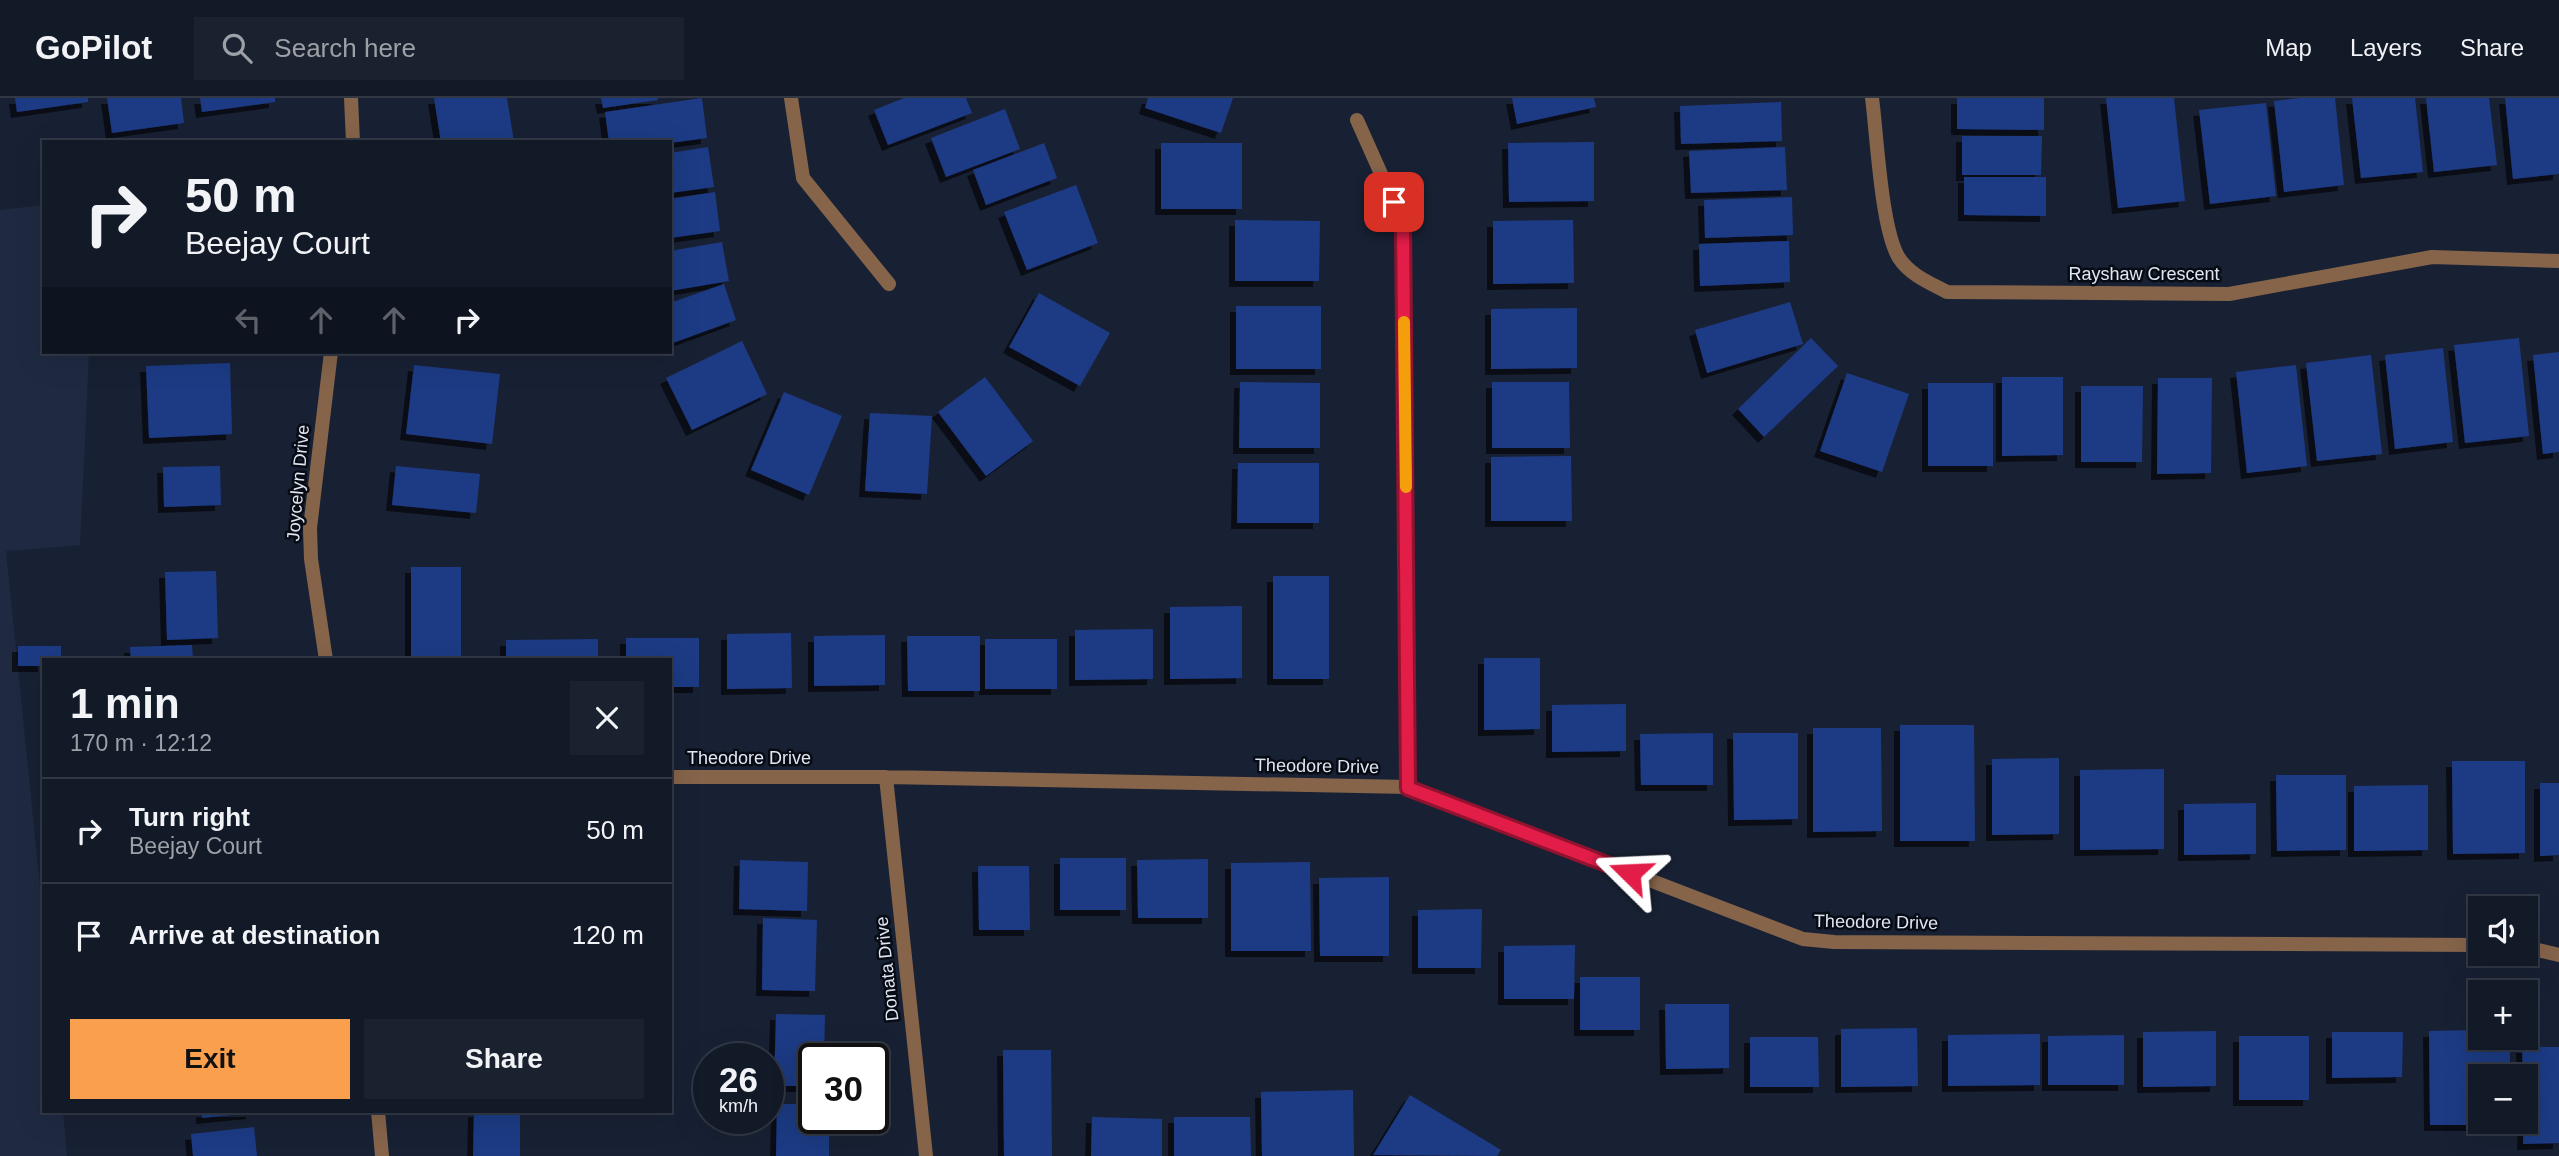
<!DOCTYPE html>
<html lang="en">
<head>
<meta charset="utf-8">
<style>
	body { margin:0; font-family:Arial,sans-serif; background:#1b222f; color:#f1f3f6; height:100vh; display:flex; flex-direction:column; font-size:26px; white-space:nowrap }
	* { box-sizing:border-box; margin:0 }
	p { font-size:23px; color:#9ca0a7 }
	.icon { flex:none; width:38px; height:38px; fill:none; stroke:currentColor; stroke-width:2; stroke-linecap:round; stroke-linejoin:round }
	.map { position:relative; flex:1; overflow:hidden }
	.sheet { position:absolute; left:42px; top:560px; width:630px; height:455px; display:flex; flex-direction:column; background:#121927; border-radius:0px; box-shadow:0 7px 28px #0002,0 0 0 2px #313844 }
	.sheet>* { flex:none }
	.hud { position:absolute; left:42px; top:42px; width:630px; height:214px; border-radius:0px; box-shadow:0 7px 28px #0002,0 0 0 2px #313844; background:#121927; color:#f1f3f6; overflow:hidden }
	.controls { position:absolute; left:2468px; top:798px; display:grid; gap:14px }
	.controls a { display:grid; place-items:center; width:70px; height:70px; border-radius:0px; background:#121927; box-shadow:0 7px 28px #0002,0 0 0 2px #313844; font-size:35px }
	.speed { position:absolute; left:693px; top:945px; display:flex; gap:14px; font-size:35px; font-weight:700; text-align:center }
	.speed>* { display:grid; place-content:center; width:91px; height:91px; border-radius:50%; background:#121927; box-shadow:0 7px 28px #0002,0 0 0 2px #313844; line-height:1 }
	.speed small { font-size:18px; font-weight:400 }
	.speed .limit { border:4px solid #111; border-radius:10px; background:#fff; color:#111 }
	.pin { position:absolute; display:grid; place-items:center; width:60px; height:60px; color:#fff; margin:-30px; border-radius:14px; box-shadow:0 4px 10px #0006 }
	.me { position:absolute; width:77px; margin:-38px; rotate:291deg; stroke-linejoin:round; filter:drop-shadow(0 0 5px #0008) }
	.turn { display:flex; align-items:center; gap:24px; height:147px; padding:0 28px; font-size:32px }
	.turn .icon { width:91px; height:91px; stroke-width:2.5 }
	.turn b { display:block; font-size:49px; line-height:60px }
	.lanes { display:flex; align-items:center; height:66px; padding:0 28px; background:#0003; justify-content:center; gap:35px; direction:ltr }
	.lanes .off { opacity:.35 }
	.round { display:grid; place-items:center; flex:none; width:74px; height:74px; border-radius:0px; background:#1b222f }
	.head { display:flex; align-items:center; justify-content:space-between; height:119px; padding:0 28px }
	h1 { font-size:42px; font-weight:700; line-height:52px }
	.cta { display:flex; gap:14px; margin-top:auto; padding:14px 28px }
	.cta a { flex:1; height:80px; border-radius:0px; background:#fa9f4e; color:#111; font-size:28px; font-weight:700; line-height:80px; text-align:center }
	.cta a+a { background:#1b222f; color:#f1f3f6 }
	ul { padding:0; list-style:none }
	li { display:flex; align-items:center; gap:21px; height:105px; padding:0 28px; border-top:2px solid #313844 }
	li div { flex:1 }
	li b { display:block; font-size:26px }
	li em { font-style:normal }
	header { display:flex; align-items:center; gap:42px; box-sizing:border-box; height:98px; padding:0 35px; background:#121927; border-bottom:2px solid #313844 }
	header strong { font-size:33px }
	nav { display:flex; gap:38px; margin-inline-start:auto; font-size:24px }
	.search { width:490px; height:63px; background:#1b222f; display:flex; align-items:center; gap:18px; box-sizing:border-box; padding:0 24px; border-radius:0px; color:#9ca0a7; font-size:26px }
	.map>svg:first-child { display:block }
</style>
</head>
<body>
<header>
<strong>GoPilot</strong>
<div class="search"><svg class="icon" aria-label="search" viewBox="0 0 24 24"><circle cx="10" cy="10" r="6"/><path d="M15 15l6 6"/></svg>Search here</div>
<nav><a>Map</a><a>Layers</a><a>Share</a></nav>
</header>
<div class="map">
<svg width="2559" height="1058" viewBox="0 0 2559 1058">
	<defs>
		<filter id="shadow"><feDropShadow dx="-6" dy="6" stdDeviation="0" flood-color="#0009"/></filter>
	</defs>
	<rect width="100%" height="100%" fill="#182134"/>
	<path fill="#1f2a42" d="M 44,107 L 44,254 L 89,254 L 80,447 L 6,453 L 44,827 L 44,1013 L 63,1013 L 67,1058 L 0,1058 L 0,112 Z"/>
	<path fill="#1e3a84" filter="url(#shadow)" d="M 15,0 L 88,0 L 88,4 L 17,14 Z
		M 107,0 L 181,0 L 184,25 L 112,35 Z
		M 200,0 L 275,0 L 275,4 L 202,14 Z
		M 434,0 L 507,0 L 514,44 L 441,44 Z
		M 601,0 L 658,0 L 658,2 L 603,10 Z
		M 702,0 L 707,40 L 670,45 L 609,44 L 605,14 Z
		M 904,0 L 966,0 L 972,15 L 888,47 L 874,12 Z
		M 1148,0 L 1233,0 L 1221,35 L 1145,10 Z
		M 1512,0 L 1594,0 L 1596,9 L 1517,26 Z
		M 1957,0 L 2044,0 L 2044,32 L 1957,31 Z
		M 2106,0 L 2174,0 L 2185,103 L 2118,110 Z
		M 2300,0 L 2335,0 L 2344,87 L 2284,94 L 2274,3 Z
		M 2352,0 L 2415,0 L 2423,74 L 2361,80 Z
		M 2426,0 L 2489,0 L 2497,67 L 2434,74 Z
		M 2505,0 L 2559,0 L 2559,76 L 2513,81 Z
		M 1781,4 L 1782,43 L 1681,46 L 1680,8 Z
		M 2266,5 L 2276,98 L 2210,106 L 2199,12 Z
		M 1005,11 L 1020,51 L 946,79 L 931,40 Z
		M 1962,38 L 2042,38 L 2041,77 L 1962,77 Z
		M 1594,44 L 1594,103 L 1509,104 L 1508,45 Z
		M 1044,45 L 1057,80 L 986,107 L 973,72 Z
		M 1161,45 L 1242,45 L 1242,111 L 1161,111 Z
		M 708,49 L 714,89 L 670,95 L 670,55 Z
		M 1785,49 L 1787,92 L 1691,95 L 1689,53 Z
		M 1964,79 L 2046,79 L 2046,118 L 1964,117 Z
		M 1076,87 L 1098,145 L 1027,172 L 1004,114 Z
		M 715,94 L 720,133 L 670,140 L 670,101 Z
		M 1792,99 L 1793,137 L 1705,140 L 1704,102 Z
		M 1235,122 L 1320,123 L 1319,183 L 1235,183 Z
		M 1573,122 L 1574,185 L 1493,186 L 1493,123 Z
		M 1789,143 L 1790,184 L 1700,188 L 1699,146 Z
		M 722,144 L 729,183 L 670,193 L 670,153 Z
		M 724,186 L 736,222 L 670,246 L 670,205 Z
		M 1039,195 L 1110,235 L 1080,288 L 1009,249 Z
		M 1790,204 L 1803,246 L 1707,275 L 1695,232 Z
		M 1236,208 L 1321,208 L 1321,271 L 1236,271 Z
		M 1577,210 L 1577,270 L 1491,271 L 1491,211 Z
		M 1811,240 L 1838,268 L 1764,339 L 1738,311 Z
		M 2519,240 L 2529,338 L 2465,345 L 2454,247 Z
		M 742,243 L 767,296 L 692,332 L 666,280 Z
		M 2443,250 L 2453,344 L 2395,351 L 2385,257 Z
		M 2559,254 L 2559,354 L 2543,356 L 2533,257 Z
		M 2371,257 L 2382,356 L 2317,363 L 2306,265 Z
		M 230,265 L 232,336 L 149,340 L 146,268 Z
		M 414,267 L 500,276 L 492,346 L 406,336 Z
		M 2296,267 L 2307,368 L 2247,375 L 2236,274 Z
		M 1847,275 L 1909,296 L 1882,374 L 1820,353 Z
		M 985,279 L 1033,343 L 986,378 L 938,314 Z
		M 2002,279 L 2063,279 L 2063,357 L 2002,358 Z
		M 2158,280 L 2212,280 L 2211,375 L 2157,376 Z
		M 1240,284 L 1320,285 L 1320,350 L 1239,350 Z
		M 1492,284 L 1569,284 L 1570,350 L 1492,350 Z
		M 1928,285 L 1993,285 L 1993,368 L 1928,368 Z
		M 2081,288 L 2143,288 L 2142,364 L 2081,364 Z
		M 784,294 L 842,318 L 809,397 L 751,372 Z
		M 870,315 L 932,318 L 927,396 L 865,393 Z
		M 1571,358 L 1572,423 L 1491,423 L 1491,359 Z
		M 1238,365 L 1319,365 L 1319,425 L 1237,425 Z
		M 220,368 L 221,407 L 164,409 L 163,369 Z
		M 396,368 L 480,376 L 476,415 L 392,407 Z
		M 411,469 L 461,469 L 461,562 L 411,562 Z
		M 216,473 L 218,540 L 167,542 L 165,474 Z
		M 1273,478 L 1329,478 L 1329,581 L 1273,581 Z
		M 1242,508 L 1242,580 L 1170,581 L 1170,509 Z
		M 1153,531 L 1153,581 L 1075,582 L 1075,532 Z
		M 791,535 L 792,590 L 727,591 L 727,536 Z
		M 885,537 L 885,587 L 814,588 L 814,538 Z
		M 907,538 L 980,538 L 980,593 L 908,593 Z
		M 626,540 L 699,540 L 699,589 L 670,589 L 670,562 L 626,562 Z
		M 598,541 L 598,562 L 506,562 L 506,542 Z
		M 985,541 L 1057,541 L 1057,591 L 985,591 Z
		M 192,547 L 193,562 L 131,562 L 130,549 Z
		M 18,548 L 61,548 L 61,562 L 44,562 L 44,568 L 18,568 Z
		M 1484,560 L 1540,560 L 1540,631 L 1484,632 Z
		M 1626,606 L 1626,653 L 1552,654 L 1552,607 Z
		M 1900,627 L 1974,627 L 1975,743 L 1900,743 Z
		M 1813,630 L 1881,630 L 1882,733 L 1813,734 Z
		M 1713,635 L 1713,687 L 1641,687 L 1640,636 Z
		M 1733,635 L 1798,635 L 1798,721 L 1734,722 Z
		M 2059,660 L 2059,736 L 1992,737 L 1992,661 Z
		M 2452,663 L 2525,663 L 2525,755 L 2453,756 Z
		M 2164,671 L 2164,751 L 2080,752 L 2080,672 Z
		M 2276,677 L 2346,677 L 2346,752 L 2277,753 Z
		M 2540,685 L 2559,685 L 2559,757 L 2540,758 Z
		M 2428,687 L 2428,752 L 2354,753 L 2354,688 Z
		M 2256,705 L 2256,756 L 2184,757 L 2184,706 Z
		M 1060,760 L 1126,760 L 1126,812 L 1060,812 Z
		M 1208,761 L 1208,820 L 1138,820 L 1137,762 Z
		M 740,762 L 808,764 L 807,813 L 739,811 Z
		M 1310,764 L 1311,853 L 1231,853 L 1231,765 Z
		M 978,768 L 1029,768 L 1030,832 L 979,832 Z
		M 1389,779 L 1389,858 L 1320,858 L 1319,780 Z
		M 1482,811 L 1481,870 L 1418,870 L 1418,812 Z
		M 763,820 L 817,822 L 815,893 L 762,892 Z
		M 1575,847 L 1574,901 L 1504,901 L 1504,848 Z
		M 1580,879 L 1640,879 L 1640,932 L 1580,932 Z
		M 1665,906 L 1729,906 L 1729,970 L 1666,971 Z
		M 776,916 L 825,917 L 824,961 L 814,961 L 814,988 L 774,988 Z
		M 1917,930 L 1918,988 L 1841,989 L 1841,931 Z
		M 2480,932 L 2480,940 L 2510,940 L 2510,978 L 2480,978 L 2480,1024 L 2510,1024 L 2510,1027 L 2430,1027 L 2429,933 Z
		M 2216,933 L 2216,988 L 2143,989 L 2143,934 Z
		M 2332,934 L 2403,934 L 2402,979 L 2332,980 Z
		M 2040,936 L 2040,987 L 1948,988 L 1948,937 Z
		M 2124,937 L 2124,987 L 2048,987 L 2048,938 Z
		M 2239,938 L 2309,938 L 2309,1002 L 2239,1002 Z
		M 1750,939 L 1818,939 L 1819,989 L 1750,989 Z
		M 2522,949 L 2559,949 L 2559,1045 L 2523,1046 L 2525,978 L 2523,978 Z
		M 1003,952 L 1051,952 L 1052,1058 L 1004,1058 Z
		M 1353,992 L 1354,1058 L 1262,1058 L 1261,994 Z
		M 1410,997 L 1501,1052 L 1497,1058 L 1373,1057 Z
		M 777,1006 L 814,1006 L 814,1020 L 829,1020 L 829,1058 L 776,1058 Z
		M 202,1013 L 252,1013 L 252,1015 L 202,1020 Z
		M 474,1013 L 520,1013 L 520,1058 L 473,1058 Z
		M 1092,1019 L 1162,1021 L 1162,1058 L 1091,1058 Z
		M 1174,1019 L 1250,1019 L 1251,1058 L 1174,1058 Z
		M 254,1029 L 257,1058 L 193,1058 L 191,1036 Z"/>
	<g fill="none" stroke-linecap="round" stroke-linejoin="round">
		<path stroke="#85644a" stroke-width="14" d="M 351,0 L 353,44
			M 791,0 L 803,80 L 889,186
			M 1872,0 C 1877,37 1881,131 1899,160 C 1910,177 1930,185 1947,194 L 2229,196 L 2432,159 L 2559,163
			M 1357,22 L 1403,125 L 1408,689
			M 326,562 L 311,461 L 310,430 L 331,254
			M 670,679 L 886,679 L 1408,689 L 1803,841 L 1834,844 L 2480,847
			M 886,679 L 926,1058
			M 2525,849 L 2559,857
			M 378,1013 L 382,1058"/>
	</g>
	<g fill="none" stroke-linecap="round" stroke-linejoin="round">
		<defs>
			<path id="route" d="M 1394,104 L 1403,125 L 1408,690 L 1630,775"/>
		</defs>
		<use href="#route" stroke="#92132f" stroke-width="18"/>
		<use href="#route" stroke="#e11d48" stroke-width="12"/>
		<path stroke="#f59e0b" stroke-width="12" d="M 1404,224 L 1406,389"/>
	</g>
	<g text-anchor="middle" dominant-baseline="central" stroke-width="5" stroke-linejoin="round" paint-order="stroke">
		<g font-size="18" fill="#e0e6f4" stroke="#070b13">
			<text x="2144" y="176">Rayshaw Crescent</text>
			<text transform="translate(298 385) rotate(-85)">Joycelyn Drive</text>
			<text x="749" y="660">Theodore Drive</text>
			<text transform="translate(1317 668) rotate(1)">Theodore Drive</text>
			<text transform="translate(1876 824) rotate(1)">Theodore Drive</text>
			<text transform="translate(887 871) rotate(-96)">Donata Drive</text>
		</g>
	</g>
</svg>
<div class="controls">
<a><svg class="icon" aria-label="sound" viewBox="0 0 24 24"><path d="M4 9h4l5-4v14l-5-4H4zM17 9q2 3 0 6"/></svg></a>
<a>+</a>
<a>−</a>
</div>
<div class="speed"><div>26<small>km/h</small></div><div class="limit">30</div></div>
<div class="pin" style="left:1394px;top:104px;background:#d93025"><svg class="icon" aria-label="arrive" viewBox="0 0 24 24"><path d="M6 21V4h12l-3 4 3 4H6"/></svg></div>
<svg class="me" style="left:1630px;top:775px" viewBox="-20 -20 40 40"><path d="M0-17L14 15 0 8-14 15z" fill="#e11d48" stroke="#fff" stroke-width="4"/></svg>
<div class="hud">
<div class="turn"><svg class="icon" aria-label="right" viewBox="0 0 24 24"><path d="M7 20v-9h11M14 6l5 5-5 5"/></svg><div><b>50 m</b>Beejay Court</div></div>
<div class="lanes"><svg class="icon off" aria-label="left" viewBox="0 0 24 24"><path d="M17 20v-9H6M10 6l-5 5 5 5"/></svg><svg class="icon off" aria-label="ahead" viewBox="0 0 24 24"><path d="M12 20V5M6 11l6-6 6 6"/></svg><svg class="icon off" aria-label="ahead" viewBox="0 0 24 24"><path d="M12 20V5M6 11l6-6 6 6"/></svg><svg class="icon" aria-label="right" viewBox="0 0 24 24"><path d="M7 20v-9h11M14 6l5 5-5 5"/></svg></div>
</div>
<section class="sheet">
<div class="head"><div><h1>1 min</h1><p>170 m · 12:12</p></div><a class="round"><svg class="icon" aria-label="close" viewBox="0 0 24 24"><path d="M6 6l12 12M18 6L6 18"/></svg></a></div>
<ul>
<li><svg class="icon" aria-label="right" viewBox="0 0 24 24"><path d="M7 20v-9h11M14 6l5 5-5 5"/></svg><div><b>Turn right</b><p>Beejay Court</p></div><em>50 m</em></li>
<li><svg class="icon" aria-label="arrive" viewBox="0 0 24 24"><path d="M6 21V4h12l-3 4 3 4H6"/></svg><div><b>Arrive at destination</b></div><em>120 m</em></li>
</ul>
<div class="cta"><a>Exit</a><a>Share</a></div>
</section>
</div>
</body>
</html>
